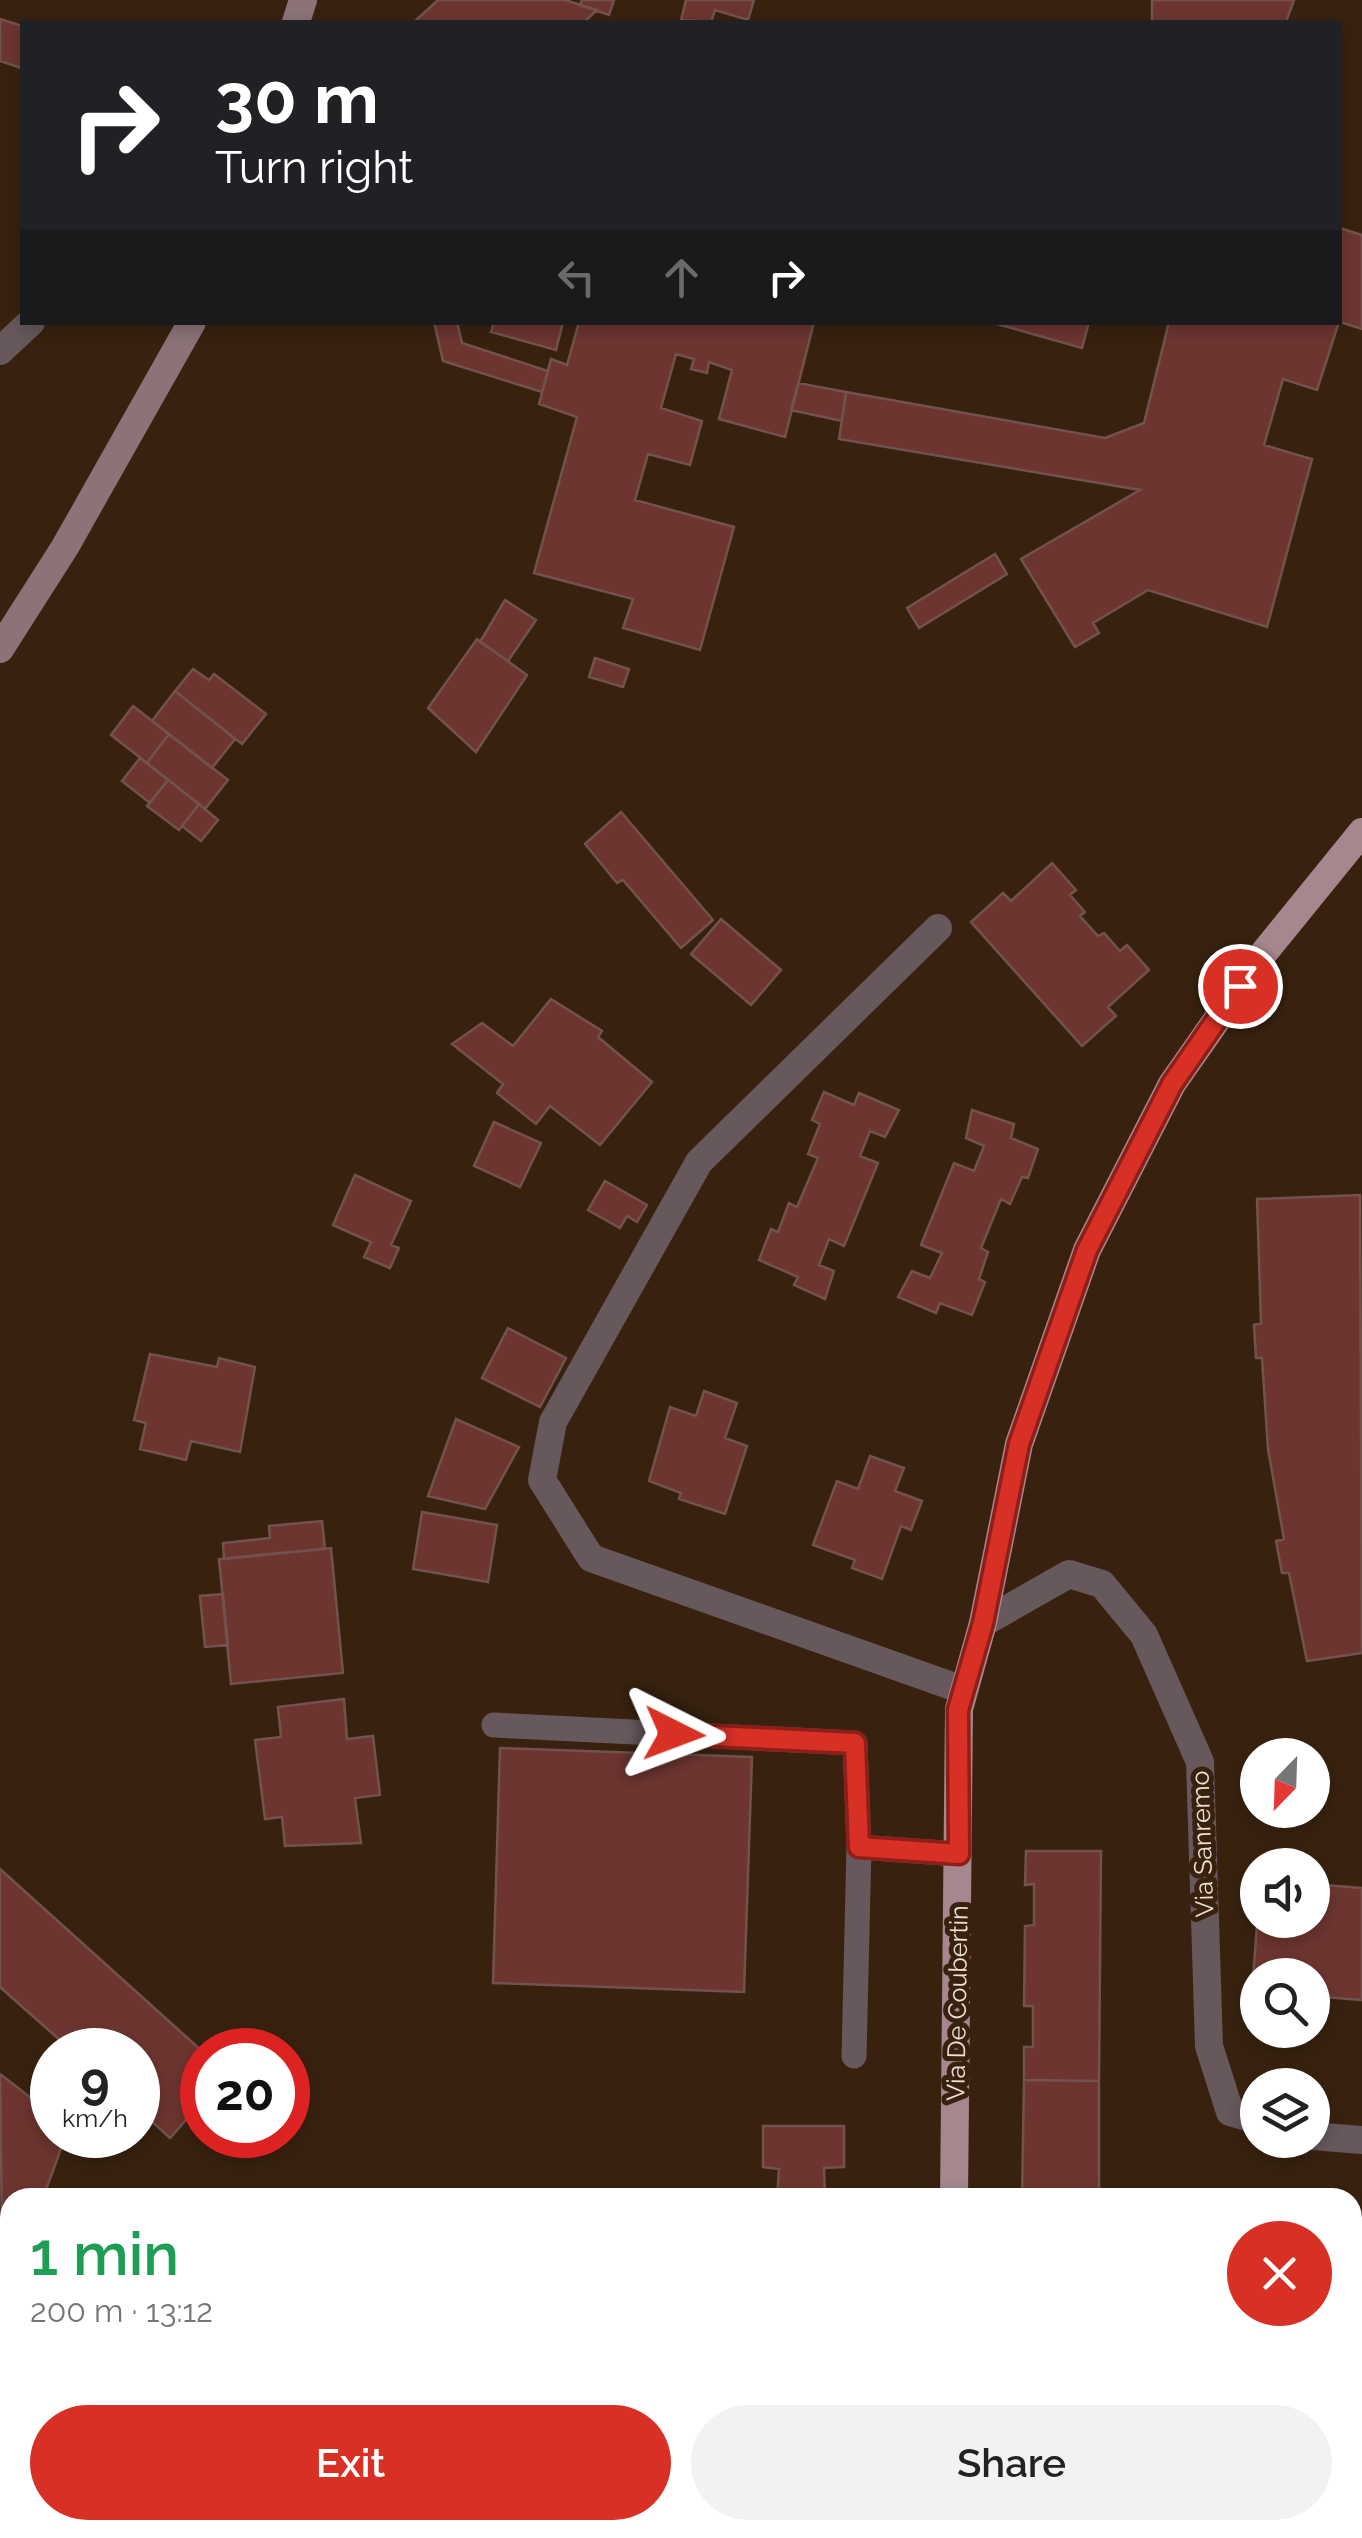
<!DOCTYPE html>
<html lang="en">
<head>
<meta charset="utf-8">
<style>
	body { margin:0; font-family:Raleway,sans-serif; background:#f2f2f2; color:#222; height:100vh; display:flex; flex-direction:column; font-size:38px; white-space:nowrap }
	* { box-sizing:border-box; margin:0 }
	p { font-size:32px; color:#767676 }
	.icon { flex:none; width:55px; height:55px; fill:none; stroke:currentColor; stroke-width:2; stroke-linecap:round; stroke-linejoin:round }
	.map { position:relative; flex:1; overflow:hidden }
	.details { position:absolute; left:0px; top:2188px; width:1362px; height:352px; display:flex; flex-direction:column; background:#fff; border-radius:30px 30px 0 0; box-shadow:0 5px 15px #0003 }
	.details>* { flex:none }
	.banner { position:absolute; left:20px; top:20px; width:1322px; height:305px; border-radius:0px; box-shadow:0 5px 15px #0003; background:#202124; color:#fff; overflow:hidden }
	.needle { width:65px; rotate:203deg }
	.buttons { position:absolute; left:1240px; top:1738px; display:grid; gap:20px }
	.buttons a { display:grid; place-items:center; width:90px; height:90px; border-radius:50%; background:#fff; box-shadow:0 5px 15px #0003; font-size:50px }
	.speed { position:absolute; left:30px; top:2028px; display:flex; gap:20px; font-size:50px; font-weight:700; text-align:center }
	.speed>* { display:grid; place-content:center; width:130px; height:130px; border-radius:50%; background:#fff; box-shadow:0 5px 15px #0003; line-height:1 }
	.speed small { font-size:25px; font-weight:400 }
	.speed .limit { border:15px solid #d22; background:#fff; color:#111 }
	.pin { position:absolute; display:grid; place-items:center; width:85px; height:85px; color:#fff; margin:-42px; border:5px solid #fff; border-radius:50%; box-shadow:0 2px 10px #0007 }
	.me { position:absolute; width:110px; margin:-55px; rotate:93deg; stroke-linejoin:round; filter:drop-shadow(0 0 8px #0008) }
	.turn { display:flex; align-items:center; gap:35px; height:210px; padding:0 30px; font-size:45px }
	.turn .icon { width:130px; height:130px; stroke-width:2.5 }
	.turn b { display:block; font-size:70px; line-height:85px }
	.lanes { display:flex; align-items:center; height:95px; padding:0 30px; background:#0003; justify-content:center; gap:50px; direction:ltr }
	.lanes .off { opacity:.35 }
	.round { display:grid; place-items:center; flex:none; width:105px; height:105px; border-radius:52px; background:#f2f2f2 }
	.overview { display:flex; align-items:center; justify-content:space-between; height:170px; padding:0 30px }
	h1 { font-size:60px; font-weight:600; line-height:75px; color:#1e9e55 }
	.action { display:flex; gap:20px; margin-top:auto; padding:20px 30px }
	.action a { flex:1; height:115px; border-radius:60px; background:#d93025; color:#fff; font-size:40px; font-weight:600; line-height:115px; text-align:center }
	.action a+a { background:#f2f2f2; color:#222 }
	.map>svg:first-child { display:block }
</style>
</head>
<body>
<div class="map">
<svg width="1362" height="2538" viewBox="0 0 1362 2538">
	<rect width="100%" height="100%" fill="#38220f"/>
	<path fill="#6c3530" stroke="#73524e" stroke-width="2.5" d="M 438,0 L 565,0 L 597,10 L 584,22 L 414,22 Z
		M 582,0 L 614,0 L 609,15 L 580,5 Z
		M 686,0 L 754,0 L 748,20 L 715,10 L 711,22 L 681,20 Z
		M 1152,0 L 1294,0 L 1286,22 L 1152,22 Z
		M 0,19 L 22,26 L 21,68 L 0,61 Z
		M 1340,228 L 1362,235 L 1362,329 L 1340,322 Z
		M 434,322 L 457,322 L 462,343 L 548,371 L 542,392 L 443,361 Z
		M 494,322 L 563,322 L 556,350 L 491,332 Z
		M 579,322 L 814,322 L 785,437 L 719,419 L 732,370 L 709,362 L 707,373 L 691,369 L 694,359 L 676,354 L 661,408 L 702,421 L 690,465 L 648,454 L 635,500 L 734,527 L 700,650 L 623,628 L 633,599 L 534,573 L 577,417 L 539,404 L 551,359 L 567,365 Z
		M 990,322 L 1089,322 L 1082,348 Z
		M 1169,322 L 1339,322 L 1317,390 L 1283,379 L 1264,445 L 1312,459 L 1267,627 L 1148,590 L 1093,623 L 1099,633 L 1075,647 L 1021,559 L 1140,490 L 839,439 L 846,392 L 1105,438 L 1144,423 Z
		M 798,383 L 846,392 L 842,421 L 791,410 Z
		M 995,554 L 1007,574 L 919,628 L 907,608 Z
		M 505,600 L 536,620 L 508,661 L 480,642 Z
		M 477,639 L 527,675 L 476,752 L 428,708 Z
		M 595,658 L 629,669 L 623,687 L 589,677 Z
		M 193,669 L 209,680 L 214,674 L 266,714 L 242,744 L 175,691 Z
		M 175,691 L 235,739 L 212,768 L 152,721 Z
		M 133,706 L 169,734 L 147,763 L 111,735 Z
		M 169,734 L 228,780 L 205,809 L 147,763 Z
		M 140,758 L 168,780 L 150,803 L 122,781 Z
		M 168,780 L 199,804 L 179,830 L 147,806 Z
		M 199,804 L 218,820 L 201,841 L 182,826 Z
		M 621,812 L 713,920 L 681,948 L 623,880 L 617,883 L 585,844 Z
		M 1052,863 L 1076,890 L 1070,895 L 1085,912 L 1080,916 L 1098,936 L 1104,933 L 1120,951 L 1127,945 L 1149,970 L 1108,1007 L 1116,1016 L 1082,1046 L 971,922 L 1003,893 L 1011,901 Z
		M 721,919 L 781,970 L 751,1005 L 691,954 Z
		M 551,999 L 602,1031 L 598,1037 L 652,1082 L 600,1145 L 550,1106 L 536,1124 L 497,1093 L 503,1084 L 452,1044 L 482,1023 L 513,1046 Z
		M 824,1092 L 854,1105 L 859,1093 L 899,1110 L 885,1137 L 870,1131 L 860,1156 L 878,1163 L 844,1246 L 829,1239 L 819,1265 L 834,1271 L 825,1299 L 794,1285 L 798,1277 L 759,1260 L 771,1229 L 778,1232 L 789,1203 L 797,1207 L 818,1158 L 808,1154 L 820,1124 L 812,1120 Z
		M 972,1110 L 1014,1124 L 1011,1138 L 1038,1149 L 1028,1178 L 1022,1177 L 1010,1204 L 1001,1199 L 981,1248 L 988,1252 L 979,1279 L 985,1282 L 972,1315 L 940,1303 L 936,1313 L 898,1297 L 912,1271 L 930,1278 L 942,1253 L 921,1245 L 954,1163 L 974,1171 L 984,1146 L 966,1138 Z
		M 494,1122 L 541,1143 L 520,1187 L 474,1166 Z
		M 355,1175 L 411,1201 L 391,1245 L 399,1248 L 390,1268 L 364,1257 L 371,1242 L 333,1225 Z
		M 605,1181 L 647,1205 L 637,1222 L 627,1216 L 620,1228 L 588,1210 Z
		M 1360,1195 L 1362,1653 L 1307,1661 L 1289,1573 L 1282,1573 L 1276,1541 L 1284,1539 L 1268,1449 L 1262,1358 L 1256,1358 L 1254,1325 L 1261,1323 L 1257,1199 Z
		M 508,1328 L 566,1358 L 540,1407 L 482,1378 Z
		M 150,1354 L 217,1367 L 219,1358 L 255,1367 L 240,1452 L 191,1441 L 186,1460 L 140,1449 L 146,1423 L 134,1420 Z
		M 704,1391 L 737,1403 L 725,1438 L 747,1446 L 725,1514 L 679,1499 L 681,1493 L 649,1481 L 670,1407 L 696,1416 Z
		M 456,1419 L 519,1447 L 485,1509 L 428,1496 Z
		M 870,1456 L 904,1468 L 895,1491 L 922,1501 L 911,1530 L 901,1526 L 882,1579 L 852,1568 L 855,1560 L 813,1545 L 837,1481 L 858,1489 Z
		M 422,1512 L 497,1525 L 488,1582 L 413,1569 Z
		M 322,1521 L 325,1549 L 224,1559 L 223,1543 L 270,1538 L 269,1526 Z
		M 331,1548 L 343,1673 L 231,1684 L 219,1559 Z
		M 223,1594 L 228,1645 L 205,1647 L 200,1596 Z
		M 344,1699 L 347,1739 L 373,1736 L 380,1795 L 355,1798 L 361,1843 L 285,1846 L 282,1817 L 265,1819 L 255,1740 L 281,1737 L 278,1707 Z
		M 500,1748 L 752,1757 L 744,1992 L 493,1983 Z
		M 1026,1851 L 1101,1851 L 1099,2081 L 1024,2080 L 1024,2047 L 1033,2047 L 1033,2006 L 1024,2006 L 1025,1926 L 1034,1925 L 1034,1884 L 1025,1885 Z
		M 0,1869 L 202,2051 L 202,2102 L 170,2138 L 138,2109 L 138,2050 L 71,2050 L 0,1987 Z
		M 1312,1884 L 1362,1888 L 1362,2000 L 1312,1996 L 1312,1975 L 1258,1975 L 1258,1991 L 1252,1991 L 1258,1912 L 1258,1920 L 1312,1920 Z
		M 0,2074 L 52,2114 L 52,2135 L 66,2135 L 43,2198 L 10,2198 L 10,2290 L 3,2308 Z
		M 1024,2080 L 1099,2081 L 1099,2198 L 1022,2198 Z
		M 763,2126 L 844,2126 L 844,2167 L 824,2168 L 825,2198 L 777,2198 L 779,2169 L 763,2167 Z
		M 0,2353 L 10,2355 L 10,2457 L 0,2455 Z
		M 765,2530 L 837,2530 L 837,2538 L 759,2538 Z
		M 1016,2533 L 1068,2533 L 1068,2538 L 1016,2538 Z"/>
	<g fill="none" stroke-linecap="round" stroke-linejoin="round">
		<path stroke="#67585b" stroke-width="25" d="M 494,1725 L 855,1743 L 859,1847
			M 854,2056 L 859,1847 L 959,1854"/>
		<path stroke="#67585b" stroke-width="28" d="M 0,351 L 31,322
			M 938,928 L 699,1162 L 553,1422 L 542,1480 L 591,1558 L 963,1690
			M 983,1623 L 1069,1574 L 1102,1584 L 1144,1635 L 1200,1762 L 1209,2046 L 1230,2112 L 1258,2120
			M 1312,2136 L 1362,2140
			M 532,2530 L 532,2538"/>
		<path stroke="#8b7378" stroke-width="28" d="M 296,22 L 303,0
			M 0,649 L 65,547 L 192,322"/>
		<path stroke="#a6878e" stroke-width="28" d="M 954,2198 L 959,1709 L 983,1623 L 1019,1444 L 1087,1250 L 1172,1084 L 1263,954 L 1362,832
			M 945,2538 L 946,2530"/>
	</g>
	<g fill="none" stroke-linecap="round" stroke-linejoin="round">
		<defs>
			<path id="route" d="M 674,1734 L 855,1743 L 859,1847 L 959,1854 L 958,1710 L 983,1623 L 1019,1444 L 1087,1250 L 1172,1084 L 1240,986"/>
		</defs>
		<use href="#route" stroke="#8d1f18" stroke-width="25"/>
		<use href="#route" stroke="#d93025" stroke-width="18"/>
	</g>
	<g text-anchor="middle" dominant-baseline="central" stroke-width="10" stroke-linejoin="round" paint-order="stroke">
		<g font-size="25" fill="#eee0d4" stroke="#38220f">
			<text transform="translate(1202 1844) rotate(-92)">Via Sanremo</text>
			<text transform="translate(957 2003) rotate(-89)">Via De Coubertin</text>
		</g>
	</g>
</svg>
<div class="buttons">
<a><svg class="needle" viewBox="-14 -14 28 28"><path d="M0-13l5 13h-10z" fill="#e53935"/><path d="M0 13l5-13h-10z" fill="#767676"/></svg></a>
<a><svg class="icon" aria-label="sound" viewBox="0 0 24 24"><path d="M4 9h4l5-4v14l-5-4H4zM17 9q2 3 0 6"/></svg></a>
<a><svg class="icon" aria-label="search" viewBox="0 0 24 24"><circle cx="10" cy="10" r="6"/><path d="M15 15l6 6"/></svg></a>
<a><svg class="icon" aria-label="layers" viewBox="0 0 24 24"><path d="M12 4l9 5-9 5-9-5zM3 14l9 5 9-5"/></svg></a>
</div>
<div class="speed"><div>9<small>km/h</small></div><div class="limit">20</div></div>
<div class="pin" style="left:1240px;top:986px;background:#d93025"><svg class="icon" aria-label="arrive" viewBox="0 0 24 24"><path d="M6 21V4h12l-3 4 3 4H6"/></svg></div>
<svg class="me" style="left:674px;top:1734px" viewBox="-20 -20 40 40"><path d="M0-17L14 15 0 8-14 15z" fill="#d93025" stroke="#fff" stroke-width="4"/></svg>
<div class="banner">
<div class="turn"><svg class="icon" aria-label="right" viewBox="0 0 24 24"><path d="M7 20v-9h11M14 6l5 5-5 5"/></svg><div><b>30 m</b>Turn right</div></div>
<div class="lanes"><svg class="icon off" aria-label="left" viewBox="0 0 24 24"><path d="M17 20v-9H6M10 6l-5 5 5 5"/></svg><svg class="icon off" aria-label="ahead" viewBox="0 0 24 24"><path d="M12 20V5M6 11l6-6 6 6"/></svg><svg class="icon" aria-label="right" viewBox="0 0 24 24"><path d="M7 20v-9h11M14 6l5 5-5 5"/></svg></div>
</div>
<section class="details">
<div class="overview"><div><h1>1 min</h1><p>200 m · 13:12</p></div><a class="round" style="background:#d93025;color:#fff"><svg class="icon" aria-label="close" viewBox="0 0 24 24"><path d="M6 6l12 12M18 6L6 18"/></svg></a></div>
<div class="action"><a>Exit</a><a>Share</a></div>
</section>
</div>
</body>
</html>
